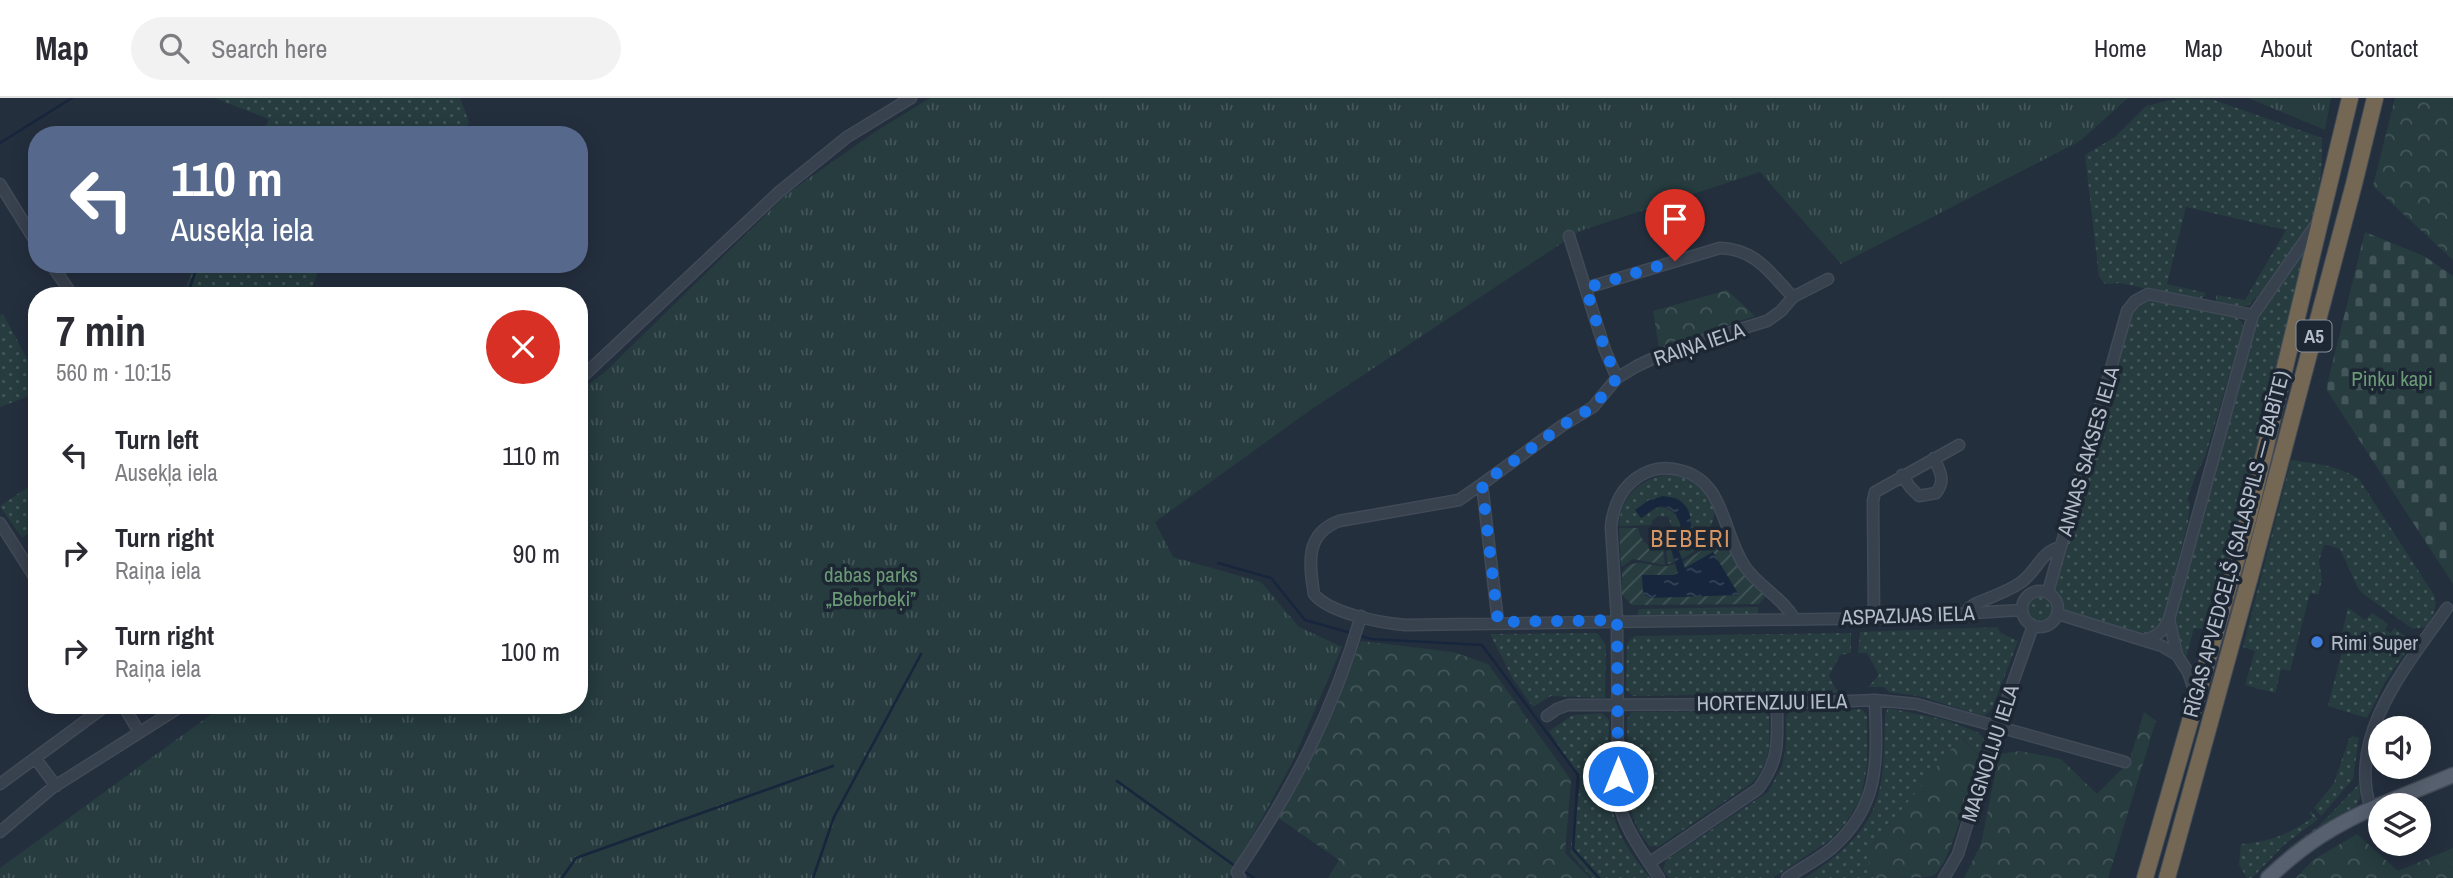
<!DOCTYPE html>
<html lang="en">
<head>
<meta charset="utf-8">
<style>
	body { margin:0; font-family:"Archivo Narrow",sans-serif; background:#f2f2f3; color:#2b2b33; height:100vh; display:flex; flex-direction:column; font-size:26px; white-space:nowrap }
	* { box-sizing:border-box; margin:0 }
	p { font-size:23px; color:#7c7c81 }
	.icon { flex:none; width:38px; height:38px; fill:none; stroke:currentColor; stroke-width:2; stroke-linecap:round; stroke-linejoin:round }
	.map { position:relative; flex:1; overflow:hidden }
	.sheet { position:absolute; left:28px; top:189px; width:560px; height:427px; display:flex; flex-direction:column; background:#fff; border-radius:28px; box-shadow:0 4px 18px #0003 }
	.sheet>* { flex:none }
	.banner { position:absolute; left:28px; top:28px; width:560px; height:147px; border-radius:28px; box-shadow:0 4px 18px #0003; background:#56698c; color:#fff; overflow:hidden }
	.tools { position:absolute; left:2368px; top:618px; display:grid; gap:14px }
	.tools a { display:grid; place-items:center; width:63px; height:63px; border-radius:50%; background:#fff; box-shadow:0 4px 18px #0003; font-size:35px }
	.pin { position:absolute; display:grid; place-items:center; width:60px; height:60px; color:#fff; margin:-72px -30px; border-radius:50% 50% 50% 0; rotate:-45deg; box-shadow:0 0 7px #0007 }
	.pin .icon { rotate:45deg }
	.me { position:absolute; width:77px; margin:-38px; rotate:0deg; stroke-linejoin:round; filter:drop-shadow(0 0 5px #0008) }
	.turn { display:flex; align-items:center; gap:24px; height:147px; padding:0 28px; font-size:32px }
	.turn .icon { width:91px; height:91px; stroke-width:2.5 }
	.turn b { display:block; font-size:49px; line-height:60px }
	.round { display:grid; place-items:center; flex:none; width:74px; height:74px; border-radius:37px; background:#f2f2f3 }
	.head { display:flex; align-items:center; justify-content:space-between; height:119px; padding:0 28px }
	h1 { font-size:42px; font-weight:800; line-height:52px }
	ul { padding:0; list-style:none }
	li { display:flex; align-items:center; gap:21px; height:98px; padding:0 28px }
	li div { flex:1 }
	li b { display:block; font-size:26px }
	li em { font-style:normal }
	header { display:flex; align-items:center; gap:42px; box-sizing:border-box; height:98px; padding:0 35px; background:#fff; border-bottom:2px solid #e1e1e2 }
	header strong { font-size:33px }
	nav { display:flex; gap:38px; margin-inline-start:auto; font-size:24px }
	.search { width:490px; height:63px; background:#f2f2f3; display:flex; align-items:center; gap:18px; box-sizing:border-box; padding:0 24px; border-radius:38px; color:#7c7c81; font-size:26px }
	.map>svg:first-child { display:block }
</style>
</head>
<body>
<header>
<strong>Map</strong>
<div class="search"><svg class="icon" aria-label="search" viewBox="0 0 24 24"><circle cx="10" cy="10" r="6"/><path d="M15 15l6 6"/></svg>Search here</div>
<nav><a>Home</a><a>Map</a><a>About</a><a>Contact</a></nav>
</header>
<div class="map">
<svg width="2453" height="780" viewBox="0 0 2453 780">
	<defs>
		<pattern id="grass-dots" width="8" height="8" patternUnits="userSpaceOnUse" patternTransform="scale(1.75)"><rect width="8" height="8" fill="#263c3f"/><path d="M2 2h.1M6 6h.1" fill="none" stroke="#435659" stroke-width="1.8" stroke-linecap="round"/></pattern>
		<pattern id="forest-crowns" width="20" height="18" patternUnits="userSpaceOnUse" patternTransform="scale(1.75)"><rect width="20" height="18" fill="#263c3f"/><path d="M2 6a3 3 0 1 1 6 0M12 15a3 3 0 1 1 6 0" fill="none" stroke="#435659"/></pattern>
		<pattern id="cemetery-stones" width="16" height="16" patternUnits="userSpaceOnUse" patternTransform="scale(1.75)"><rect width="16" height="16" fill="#263c3f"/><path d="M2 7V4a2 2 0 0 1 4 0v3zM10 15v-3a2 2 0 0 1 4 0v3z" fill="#435659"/></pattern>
		<pattern id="park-tufts" width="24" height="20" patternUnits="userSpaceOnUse" patternTransform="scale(1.75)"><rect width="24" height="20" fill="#263c3f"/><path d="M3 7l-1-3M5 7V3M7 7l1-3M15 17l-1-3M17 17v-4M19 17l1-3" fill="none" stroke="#435659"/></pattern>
		<pattern id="garden-furrows" width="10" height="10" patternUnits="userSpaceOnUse" patternTransform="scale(1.75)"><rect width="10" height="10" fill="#263c3f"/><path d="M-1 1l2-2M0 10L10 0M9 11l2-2" fill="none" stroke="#435659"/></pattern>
		<pattern id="water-ripples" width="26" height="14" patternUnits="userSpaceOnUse" patternTransform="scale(1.75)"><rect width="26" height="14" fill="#17263c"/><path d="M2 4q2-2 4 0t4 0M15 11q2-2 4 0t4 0" fill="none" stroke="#364457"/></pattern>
	</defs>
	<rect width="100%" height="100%" fill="#242f3e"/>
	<path fill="url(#grass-dots)" d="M 214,0 L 460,0 L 469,24 L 464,37 L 262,37 L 269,21 Z
		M 2180,0 L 2214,2 L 2322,40 C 2322,66 2321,91 2313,115 C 2303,146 2271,185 2248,208 L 2231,209 L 2216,205 L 2216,197 L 2245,202 L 2286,132 L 2186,109 L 2167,186 L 2206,195 L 2200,202 L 2120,185 L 2105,186 L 2099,179 L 2085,57 L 2115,39 L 2146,8 Z
		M 2302,154 L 2307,157 L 2236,435 L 2209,532 L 2194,530 L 2186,560 C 2176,544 2174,527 2176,509 L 2255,226 L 2263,210 Z
		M 194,166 L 321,166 L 309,198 L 183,198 Z
		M 2154,202 L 2236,219 L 2242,224 L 2243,231 L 2205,359 L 2197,374 L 2187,402 L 2190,405 L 2188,424 L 2161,528 L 2146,537 L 2065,513 L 2055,491 L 2129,219 C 2135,209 2142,205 2154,202 Z
		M 3,216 L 37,279 L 37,295 L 0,309 L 0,217 Z
		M 2291,362 C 2313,365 2340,368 2359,381 L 2434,497 C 2438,510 2433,518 2426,529 L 2413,531 L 2363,496 L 2358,490 L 2340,451 L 2328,447 L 2324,447 L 2319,463 L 2322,482 L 2318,497 L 2310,495 L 2290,573 L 2281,571 L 2275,595 L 2245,587 L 2255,553 L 2243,549 Z
		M 1664,377 C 1688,377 1706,389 1715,411 C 1712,434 1702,451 1682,461 L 1678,451 L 1687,442 L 1692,426 L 1663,398 L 1642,420 L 1658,409 C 1671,410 1680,417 1681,431 L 1670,446 L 1674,464 L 1668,466 L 1664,438 L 1669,435 L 1672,429 L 1668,419 L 1658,418 L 1653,422 L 1651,427 L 1619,428 C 1620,400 1637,383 1664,377 Z
		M 37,383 L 37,430 L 22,440 L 0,408 Z
		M2026 511a14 14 0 1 1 28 0a14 14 0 1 1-28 0Z
		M 1758,509 L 1758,516 L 1637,517 L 1639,511 Z
		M 2348,510 L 2365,522 L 2372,515 L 2388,526 L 2385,532 L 2391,535 L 2394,530 L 2405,538 L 2411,546 L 2385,584 L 2367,620 L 2328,608 L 2343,549 L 2339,547 Z
		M 1997,529 L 2001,535 L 2018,543 L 1992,611 L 1984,618 L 1918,598 L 1889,594 L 1884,589 L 1868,589 L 1879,577 L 1867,555 L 1858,555 L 1860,534 Z
		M 1597,535 L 1606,547 L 1605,600 L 1551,598 L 1533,609 L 1513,581 L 1490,536 Z
		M 1851,535 L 1851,555 L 1840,557 L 1829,578 L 1838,595 L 1633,598 L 1626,592 L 1627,546 L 1634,538 Z
		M 1888,610 L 1946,622 L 1979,635 L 1985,643 L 1979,657 L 1962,639 L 1866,755 L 1874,780 L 1805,780 C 1880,731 1884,703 1885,617 Z
		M 1862,611 L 1867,618 L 1867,668 L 1861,700 L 1845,726 L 1830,742 L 1773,780 L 1669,780 L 1663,772 L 1666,762 L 1768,694 L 1782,668 L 1786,647 L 1786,619 L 1789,614 Z
		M 1763,613 L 1769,618 C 1769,649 1773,660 1752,685 L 1658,749 L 1649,748 L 1638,732 L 1628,704 L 1627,622 L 1631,614 Z
		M 1602,615 L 1609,622 C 1609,662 1604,707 1624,743 C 1631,756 1641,768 1650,780 L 1592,780 L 1570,755 L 1581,682 L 1549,633 L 1573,617 Z
		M 2353,638 L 2359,640 L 2353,681 L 2321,718 L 2314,710 L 2334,685 L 2349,641 Z
		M 2359,686 L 2360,700 L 2356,708 L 2310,735 L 2257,780 L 2292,747 L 2320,727 Z
		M 2311,713 L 2318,721 L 2285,746 L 2252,780 L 2247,780 L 2239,767 L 2241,746 C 2268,745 2292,735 2313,719 L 2309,715 Z"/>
	<path fill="url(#forest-crowns)" d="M 2395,0 L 2453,0 L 2453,162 L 2373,88 Z
		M 1727,192 L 1755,218 L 1659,250 L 1653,213 Z
		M 1361,543 L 1453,554 L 1488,566 L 1571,682 L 1565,755 L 1590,780 L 1328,780 L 1339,762 L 1277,719 L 1331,620 Z
		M 2144,614 L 2156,623 L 2108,780 L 1964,780 L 1981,746 L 1999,656 L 2020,653 L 2061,661 L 2097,696 L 2129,664 Z
		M 1961,639 L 1979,657 C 1973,679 1950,769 1933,778 C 1924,780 1887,780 1874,780 L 1866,755 Z
		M 2357,736 L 2398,773 L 2453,750 L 2453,780 L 2296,780 L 2313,762 Z"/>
	<path fill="url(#cemetery-stones)" d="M 2365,134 L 2424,158 L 2453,178 L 2453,486 L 2326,291 Z"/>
	<path fill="url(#park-tufts)" d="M 930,0 L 2128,0 L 2080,43 L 1841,166 L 1760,74 L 1580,133 L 1309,313 L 1155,424 L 1173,459 L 1261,484 L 1299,529 L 1342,549 L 1291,667 L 1229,780 L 0,780 L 0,770 L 224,607 L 579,607 L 579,294 L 607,272 L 788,95 L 875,34 Z
		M 2248,0 L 2331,0 L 2325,32 Z"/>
	<path fill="url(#garden-furrows)" d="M 1721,428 C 1731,459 1742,475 1766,498 L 1759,506 L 1632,507 L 1622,497 L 1622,474 C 1638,454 1654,475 1675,466 L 1678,475 L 1674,477 L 1738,497 L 1713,454 L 1685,471 L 1683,464 L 1702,452 L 1713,434 Z
		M 1619,430 L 1638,430 C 1641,444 1649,451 1663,452 L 1665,467 L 1633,461 L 1621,469 Z"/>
	<path fill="url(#water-ripples)" d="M 1663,398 C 1668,399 1675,399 1679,402 C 1698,415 1691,438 1678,451 L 1685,470 L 1713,454 L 1739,497 L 1651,500 L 1643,496 L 1642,477 L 1674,477 L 1678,475 L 1670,446 L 1681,431 C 1680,420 1671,405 1657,409 C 1652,411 1646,417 1641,420 L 1635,412 L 1649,402 Z"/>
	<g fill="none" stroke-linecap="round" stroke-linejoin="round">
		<path stroke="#17263c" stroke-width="2.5" d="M 0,45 L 72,0
			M 187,198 L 198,166
			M 1218,465 L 1271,480 L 1305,522 L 1351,535
			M 1361,538 L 1371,541 L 1482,547 L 1578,677 L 1573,751 L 1599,780
			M 1117,683 L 1235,768
			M 1244,773 L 1254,780
			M 562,780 L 576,760 L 833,668
			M 813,780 L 834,719 L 921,556"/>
		<defs>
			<path id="minor" d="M 0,86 L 37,146
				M 1569,138 L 1605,252 L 1617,280
				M 51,166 L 73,198
				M 1586,190 L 1720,150 C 1756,151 1770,175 1793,199
				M 579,282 L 779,94 L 847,39 L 911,0
				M 1902,377 L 1910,389 L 1919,398 L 1936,395 C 1946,383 1940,373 1934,360
				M 1482,386 L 1459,402 L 1339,423 C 1305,436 1309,465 1314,496 C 1329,515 1381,525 1405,527 L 1891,520 L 2021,512
				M 0,425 L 37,483
				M2022 511a18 18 0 1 1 36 0a18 18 0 1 1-36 0Z
				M 2048,494 L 2127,213 L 2135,203 L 2148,196 L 2253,217
				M 1968,516 L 1969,510 L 1975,506 C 1990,499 2007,494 2020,485 C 2037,474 2040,454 2060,449
				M 2058,516 L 2162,548 L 2177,557
				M 1874,520 L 1873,403 L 1875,394 L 1959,347
				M 2169,521 L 2177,557 L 2188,574 L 2196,597
				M 1498,524 L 1482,386 L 1563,327 L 1593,309 L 1617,280 L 1637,268 L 1671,252 L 1767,223 L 1781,213 L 1793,199 L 1828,181
				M 2144,542 C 2158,538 2163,534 2169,521 L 2253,217 L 2317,125
				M 123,607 L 139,634
				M 1547,618 L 1557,611 L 1568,607 L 1777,606 L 1875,602 L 1916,606 L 2125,664
				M 35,660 L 56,688
				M 0,686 L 107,607
				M 2371,711 C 2346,637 2408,567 2447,510
				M 0,734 L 52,690 L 183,607
				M 1649,765 L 1758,691 C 1781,660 1777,642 1777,606
				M 1240,780 L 1237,774 C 1293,691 1333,614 1361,518
				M 1659,780 C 1643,755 1625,732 1618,702 L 1617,522 L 1611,429 C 1613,408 1622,387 1643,376 C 1654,370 1667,369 1679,372 C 1726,382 1722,437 1746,470 C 1760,489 1782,500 1794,520
				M 1787,780 C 1801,770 1818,762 1832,750 C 1881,707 1877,662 1875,602
				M 1944,780 L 1958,756 L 1997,629 L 2033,528"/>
			<path id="major" d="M 2380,707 L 2453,677
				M 2268,780 C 2303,747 2335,726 2380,707"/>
			<path id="highway" d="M 2145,780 L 2249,418 L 2350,0
				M 2167,780 L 2251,475 L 2354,86 L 2375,0"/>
		</defs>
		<use href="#minor" stroke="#414a57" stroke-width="13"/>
		<use href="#major" stroke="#414a57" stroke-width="17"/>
		<use href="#highway" stroke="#434c59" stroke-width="18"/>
		<use href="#minor" stroke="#38414e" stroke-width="10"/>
		<use href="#major" stroke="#56606e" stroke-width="14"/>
		<use href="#highway" stroke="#746855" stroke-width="16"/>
	</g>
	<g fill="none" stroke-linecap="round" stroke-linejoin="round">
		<path stroke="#1a73e8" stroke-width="12" stroke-dasharray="0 21.6" d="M 1618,678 L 1617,522 L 1498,524 L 1482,386 L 1563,327 L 1593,309 L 1617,280 L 1605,252 L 1586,190 L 1675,163"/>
	</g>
	<circle fill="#3f7fe0" stroke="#1d2633" stroke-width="2.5" cx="2317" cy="544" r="7"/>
	<g text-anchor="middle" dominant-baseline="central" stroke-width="7" stroke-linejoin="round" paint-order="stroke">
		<rect fill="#1d2633" stroke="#878f9c" stroke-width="2" x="2296.5" y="222.5" width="35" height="31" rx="5"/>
		<g font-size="19" font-weight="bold" fill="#b4bcc9">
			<text x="2314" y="238">A5</text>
		</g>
		<g font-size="21" fill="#b4bcc9" stroke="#1d2633">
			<text transform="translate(1699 246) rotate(-19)">RAIŅA IELA</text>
			<text transform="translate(2088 353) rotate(-74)">ANNAS SAKSES IELA</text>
			<text transform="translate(2236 446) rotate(-75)">RĪGAS APVEDCEĻŠ (SALASPILS — BABĪTE)</text>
			<text transform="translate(1908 517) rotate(-2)">ASPAZIJAS IELA</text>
			<text transform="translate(1772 604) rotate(-1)">HORTENZIJU IELA</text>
			<text transform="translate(1990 655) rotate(-72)">MAGNOLIJU IELA</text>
		</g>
		<g font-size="21" fill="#6b9a76" stroke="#1d2633">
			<text x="2392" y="280">Piņķu kapi</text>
			<text x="871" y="476">dabas parks<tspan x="871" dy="24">„Beberbeķi”</tspan></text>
		</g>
		<g font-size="21" fill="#b4bcc9" stroke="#1d2633" text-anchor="start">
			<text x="2331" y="544">Rimi Super</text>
		</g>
		<g font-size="23" letter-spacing="2" fill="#d59563" stroke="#1d2633">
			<text x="1691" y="440">BEBERI</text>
		</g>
	</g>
</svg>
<div class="tools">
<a><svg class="icon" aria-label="sound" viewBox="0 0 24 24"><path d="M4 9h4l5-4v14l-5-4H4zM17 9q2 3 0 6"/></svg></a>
<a><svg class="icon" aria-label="layers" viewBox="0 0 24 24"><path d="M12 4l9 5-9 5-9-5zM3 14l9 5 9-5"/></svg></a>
</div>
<div class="pin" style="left:1675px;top:163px;background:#d93025"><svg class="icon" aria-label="arrive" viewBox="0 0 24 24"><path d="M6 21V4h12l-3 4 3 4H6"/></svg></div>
<svg class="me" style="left:1618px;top:678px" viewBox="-20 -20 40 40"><circle r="17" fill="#1a73e8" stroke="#fff" stroke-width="3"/><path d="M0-11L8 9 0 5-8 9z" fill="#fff"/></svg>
<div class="banner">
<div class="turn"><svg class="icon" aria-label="left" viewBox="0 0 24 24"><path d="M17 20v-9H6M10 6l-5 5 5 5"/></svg><div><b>110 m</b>Ausekļa iela</div></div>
</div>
<section class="sheet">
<div class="head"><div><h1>7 min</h1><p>560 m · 10:15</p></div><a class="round" style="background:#d93025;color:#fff"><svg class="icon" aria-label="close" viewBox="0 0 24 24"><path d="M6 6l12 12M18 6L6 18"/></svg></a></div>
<ul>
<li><svg class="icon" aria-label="left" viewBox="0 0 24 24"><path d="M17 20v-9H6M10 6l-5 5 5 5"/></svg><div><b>Turn left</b><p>Ausekļa iela</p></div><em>110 m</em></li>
<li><svg class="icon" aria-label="right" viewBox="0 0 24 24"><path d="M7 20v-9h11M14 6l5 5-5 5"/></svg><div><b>Turn right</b><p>Raiņa iela</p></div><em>90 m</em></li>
<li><svg class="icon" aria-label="right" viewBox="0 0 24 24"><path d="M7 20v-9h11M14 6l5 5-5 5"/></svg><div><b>Turn right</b><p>Raiņa iela</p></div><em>100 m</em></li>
</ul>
</section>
</div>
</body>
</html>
